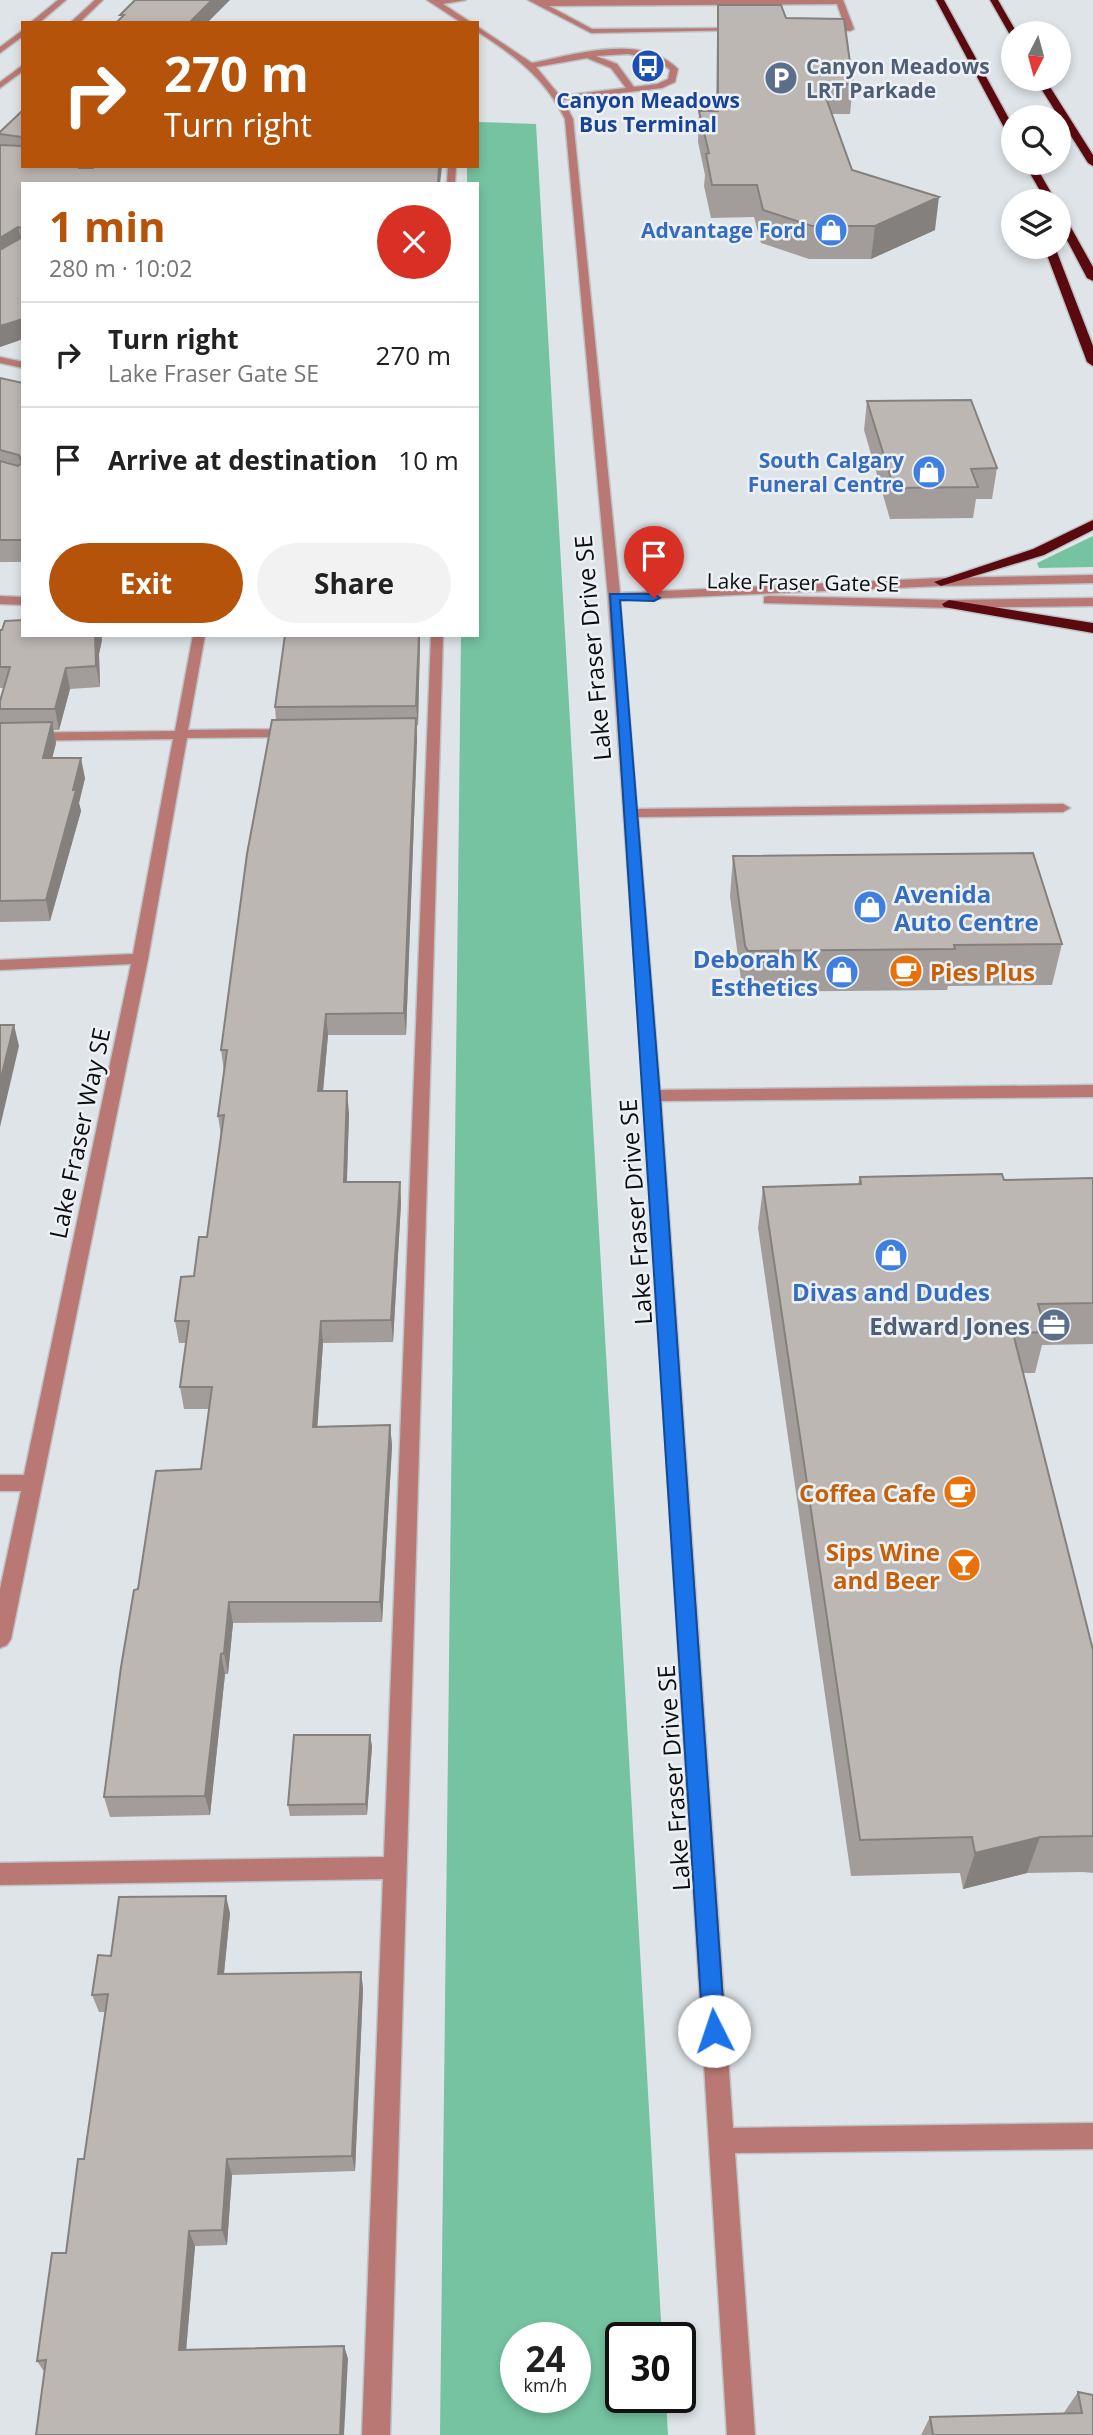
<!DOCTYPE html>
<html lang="en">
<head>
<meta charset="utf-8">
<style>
	body { margin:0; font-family:"Open Sans",sans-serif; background:#f2f2f2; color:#222; height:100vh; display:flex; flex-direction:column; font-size:26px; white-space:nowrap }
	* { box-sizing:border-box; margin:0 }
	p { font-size:23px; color:#767676 }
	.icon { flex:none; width:38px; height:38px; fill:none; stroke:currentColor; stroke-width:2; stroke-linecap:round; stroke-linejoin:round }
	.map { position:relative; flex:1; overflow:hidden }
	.panel { position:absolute; left:21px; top:182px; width:458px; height:455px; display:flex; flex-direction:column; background:#fff; border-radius:0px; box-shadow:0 4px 10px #0003 }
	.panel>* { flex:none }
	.hud { position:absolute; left:21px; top:21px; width:458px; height:147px; border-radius:0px; box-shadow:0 4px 10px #0003; background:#b45309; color:#fff; overflow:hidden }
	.needle { width:46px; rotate:186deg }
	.tools { position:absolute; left:1001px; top:21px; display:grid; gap:14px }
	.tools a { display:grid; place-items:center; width:70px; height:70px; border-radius:50%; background:#fff; box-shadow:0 4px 10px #0003; font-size:35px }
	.speed { position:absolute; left:500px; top:2322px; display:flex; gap:14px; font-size:35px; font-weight:700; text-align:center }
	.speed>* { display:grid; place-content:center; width:91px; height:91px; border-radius:50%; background:#fff; box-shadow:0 4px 10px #0003; line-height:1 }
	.speed small { font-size:18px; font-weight:400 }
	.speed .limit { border:4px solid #111; border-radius:10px; background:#fff; color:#111 }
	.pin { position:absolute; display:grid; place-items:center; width:60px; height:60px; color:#fff; margin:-72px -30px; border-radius:50% 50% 50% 0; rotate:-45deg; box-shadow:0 0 7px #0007 }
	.pin .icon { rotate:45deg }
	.me { position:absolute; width:77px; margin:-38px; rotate:356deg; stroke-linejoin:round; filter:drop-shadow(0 0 5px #0008) }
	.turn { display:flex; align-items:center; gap:24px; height:147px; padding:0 28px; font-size:32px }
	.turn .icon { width:91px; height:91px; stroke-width:2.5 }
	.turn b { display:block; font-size:49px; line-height:60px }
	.round { display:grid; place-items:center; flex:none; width:74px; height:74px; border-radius:37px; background:#f2f2f2 }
	.head { display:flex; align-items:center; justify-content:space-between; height:119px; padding:0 28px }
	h1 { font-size:42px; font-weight:700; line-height:52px; color:#b45309 }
	.cta { display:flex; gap:14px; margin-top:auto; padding:14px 28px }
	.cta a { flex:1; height:80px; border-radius:42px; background:#b45309; color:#fff; font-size:28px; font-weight:700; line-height:80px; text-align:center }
	.cta a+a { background:#f2f2f2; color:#222 }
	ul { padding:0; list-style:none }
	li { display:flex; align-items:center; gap:21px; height:105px; padding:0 28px; border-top:2px solid #e0e0e0 }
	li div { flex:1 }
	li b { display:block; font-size:26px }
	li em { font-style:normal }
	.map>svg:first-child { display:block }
</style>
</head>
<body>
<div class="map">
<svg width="1093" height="2435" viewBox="0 0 1093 2435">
	<rect width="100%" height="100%" fill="#dfe4e8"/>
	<path fill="#75c3a1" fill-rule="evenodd" d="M 478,122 L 536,124 L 662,2338 L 621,2338 L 621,2398 L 666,2398 L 668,2435 L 440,2435 L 461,635 L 478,635 L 478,184 L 467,184 L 467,166 L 478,166 ZM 516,2338 L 576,2338 L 576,2398 L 516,2398 Z
		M 1093,536 L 1093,567 L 1039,568 L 1037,563 Z"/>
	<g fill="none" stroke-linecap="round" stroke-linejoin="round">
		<defs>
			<path id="minor" d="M 58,0 L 66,0 L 39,23 L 30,23 Z
				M 95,0 L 103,0 L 79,23 L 70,23 Z
				M 427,0 L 466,0 L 443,4 L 472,23 L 462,23 Z
				M 528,0 L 843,0 L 854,29 L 850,31 L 818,29 L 845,27 L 837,4 L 549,6 L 592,29 L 741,28 L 745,30 L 591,33 Z
				M 478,27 L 532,63 C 576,54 642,33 678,69 L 675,82 L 662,88 L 563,100 L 573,119 L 620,593 L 941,578 L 1093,575 L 1093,583 L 941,586 L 620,600 L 637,809 L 1063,804 L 1070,808 L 1063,812 L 638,817 L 660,1090 L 1093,1085 L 1093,1097 L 661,1101 L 733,2128 L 1093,2123 L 1093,2149 L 735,2153 L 755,2435 L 727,2435 L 644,1096 L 608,597 L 565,119 C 545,78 515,56 478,32 ZM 628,54 L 659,61 L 670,70 L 668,79 L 657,84 L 634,87 L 617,64 L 596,56 ZM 587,58 L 611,68 L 626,88 L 560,96 L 536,67 Z
				M 23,30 L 23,36 L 0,53 L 0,47 Z
				M 23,65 L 23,71 L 0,88 L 0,82 Z
				M 448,166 L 456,166 L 455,184 L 447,184 Z
				M 0,357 L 23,362 L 23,368 L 0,363 Z
				M 0,596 L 23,597 L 23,605 L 0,604 Z
				M 768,596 L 949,600 L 1093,598 L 1093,606 L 949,608 L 764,603 L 764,597 Z
				M 193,635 L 205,635 L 188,730 L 294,729 L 301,733 L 294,737 L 187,738 L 148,959 L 11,1639 L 7,1645 L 0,1648 L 0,1589 L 21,1491 L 0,1491 L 0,1475 L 24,1475 L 131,964 L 0,970 L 0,960 L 133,954 L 173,739 L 0,741 L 0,733 L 175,731 Z
				M 431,635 L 443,635 L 390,2435 L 362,2435 L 383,1879 L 0,1885 L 0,1863 L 384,1857 Z"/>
			<path id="highway" d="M 936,0 L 944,0 L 1013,126 L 1013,138 L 1008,135 Z
				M 990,0 L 998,0 L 1017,33 L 1010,35 Z
				M 1035,79 L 1045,79 L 1093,155 L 1093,166 L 1088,163 Z
				M 1024,163 L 1034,163 L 1056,201 L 1046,201 Z
				M 1059,212 L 1064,215 L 1093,267 L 1093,281 L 1087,278 L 1059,225 Z
				M 1044,247 L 1055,247 L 1093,346 L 1093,366 L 1087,362 Z
				M 1093,520 L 1093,530 L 1044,555 L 941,586 L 934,582 L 1033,549 Z
				M 949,600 L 1093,623 L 1093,633 L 944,607 L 942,604 Z"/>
		</defs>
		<use href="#minor" stroke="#bdc2c5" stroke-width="3"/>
		<use href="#highway" stroke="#bdc2c5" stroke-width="3"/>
		<use href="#minor" fill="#b97873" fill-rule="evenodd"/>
		<use href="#highway" fill="#5a0a0f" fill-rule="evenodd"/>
	</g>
	<path fill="#a29d9a" d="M 718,5 L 786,18 L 853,84 L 850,114 L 832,114 L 852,170 L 935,230 L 871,259 L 809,259 L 761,243 L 754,217 L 711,218 L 704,186 L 705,175 L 698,142 L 699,111 L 716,111 L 717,34 Z
		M 23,110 L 23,339 L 0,347 L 0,132 Z
		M 0,378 L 23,383 L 23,562 L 0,562 Z
		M 867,401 L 997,468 L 992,499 L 976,499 L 973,518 L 890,519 L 864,430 Z
		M 0,630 L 23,635 L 101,635 L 102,640 L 99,654 L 100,687 L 70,689 L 59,730 L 53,730 L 56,743 L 52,758 L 85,778 L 79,803 L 81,811 L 50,921 L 0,922 L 0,701 L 4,688 L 0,688 Z
		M 285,635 L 420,635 L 418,725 L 417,726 L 417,739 L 406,1035 L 328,1035 L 323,1091 L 349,1113 L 347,1182 L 400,1182 L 401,1203 L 393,1342 L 323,1343 L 317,1426 L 390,1425 L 392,1446 L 382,1622 L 233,1623 L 228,1674 L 225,1674 L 210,1815 L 110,1817 L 104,1797 L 138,1589 L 201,1469 L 209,1409 L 184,1409 L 180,1387 L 186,1343 L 179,1343 L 175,1321 L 194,1276 L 207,1237 L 221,1136 L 218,1116 L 224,1072 L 221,1050 L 276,720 L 275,707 Z
		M 733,856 L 1062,944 L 1052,985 L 948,986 L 947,990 L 745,992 L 742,987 L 730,896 Z
		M 860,1177 L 1004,1180 L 1093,1178 L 1093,1344 L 1042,1345 L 1035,1373 L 1023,1373 L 1093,1650 L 1093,1873 L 1083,1872 L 1027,1873 L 963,1889 L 960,1873 L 851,1876 L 758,1228 L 763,1187 L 858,1184 Z
		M 372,1746 L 367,1815 L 290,1816 L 288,1805 Z
		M 230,1913 L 224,1974 L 361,1972 L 363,1989 L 355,2171 L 232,2175 L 227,2245 L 195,2246 L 186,2350 L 344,2346 L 348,2359 L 45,2373 L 37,2361 L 66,2253 L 84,2159 L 106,2012 L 99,2012 L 92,1995 L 111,1956 Z
		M 1078,2392 L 1093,2435 L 921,2435 L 930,2417 L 1063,2414 Z"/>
	<path fill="#84807d" d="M 212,0 L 230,0 L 207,23 L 189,23 Z
		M 439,166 L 442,166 L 440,184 L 438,184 Z
		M 939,197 L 935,230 L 871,259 L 875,226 Z
		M 18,227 L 22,246 L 0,259 L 0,238 Z
		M 23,319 L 23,339 L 0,347 L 0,326 Z
		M 95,635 L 101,635 L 102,640 L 99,654 L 100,687 L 96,666 Z
		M 419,635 L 420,635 L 420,643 L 418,725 L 416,706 Z
		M 66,668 L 70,689 L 59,730 L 55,709 Z
		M 416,718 L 417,739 L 406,1035 L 404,1013 Z
		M 52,722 L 56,743 L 47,779 L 43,758 Z
		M 81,758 L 85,778 L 79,803 L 81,811 L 50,921 L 46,900 Z
		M 326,1014 L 328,1035 L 321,1113 L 318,1091 Z
		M 14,1025 L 19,1046 L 0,1127 L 0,1082 Z
		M 347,1091 L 349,1113 L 346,1204 L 344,1182 Z
		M 400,1182 L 401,1203 L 393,1342 L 391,1320 Z
		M 321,1321 L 323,1343 L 316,1448 L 313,1427 Z
		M 390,1425 L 392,1446 L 382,1622 L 380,1602 Z
		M 229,1602 L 233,1623 L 228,1674 L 224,1653 Z
		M 221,1654 L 225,1674 L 210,1815 L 205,1796 Z
		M 370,1735 L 372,1746 L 367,1815 L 366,1804 Z
		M 1040,1837 L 1027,1873 L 963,1889 L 975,1853 Z
		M 226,1896 L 230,1913 L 222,1992 L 218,1974 Z
		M 361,1972 L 363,1989 L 355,2171 L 352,2156 Z
		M 227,2159 L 232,2175 L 227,2245 L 222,2230 Z
		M 189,2231 L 195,2246 L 185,2363 L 179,2350 Z
		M 344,2346 L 348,2359 L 344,2435 L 340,2435 Z"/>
	<path fill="#bcb7b3" stroke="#84807d" stroke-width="2" d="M 135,0 L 212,0 L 189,23 L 116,23 L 124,15 L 120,15 Z
		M 718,5 L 781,5 L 786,18 L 844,19 L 853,84 L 821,84 L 852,170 L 939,197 L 875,226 L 812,226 L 763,210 L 757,185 L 712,185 L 706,154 L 709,153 L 699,111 L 718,111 Z
		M 23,110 L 23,166 L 82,166 L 80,168 L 93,168 L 94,166 L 439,166 L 438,184 L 23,184 L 23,319 L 0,326 L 0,250 L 21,238 L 22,228 L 18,227 L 0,238 L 0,145 L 22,146 L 22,137 L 0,134 L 0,132 Z
		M 0,378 L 23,383 L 23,540 L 0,540 L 0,461 L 18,466 L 22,463 L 19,455 L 0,450 Z
		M 971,400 L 997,468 L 971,469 L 978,487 L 894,488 L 867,401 Z
		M 23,620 L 23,635 L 95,635 L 96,666 L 66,668 L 55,709 L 0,709 L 0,701 L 10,667 L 0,667 L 0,630 L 2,630 L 5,621 Z
		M 285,635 L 419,635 L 416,706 L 275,707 Z
		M 416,718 L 404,1013 L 326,1014 L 318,1091 L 347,1091 L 344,1182 L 400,1182 L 391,1320 L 321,1321 L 313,1427 L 390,1425 L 380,1602 L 229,1602 L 224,1653 L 221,1654 L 205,1796 L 104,1797 L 121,1667 L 134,1590 L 138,1589 L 156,1471 L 201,1469 L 212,1387 L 180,1387 L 189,1321 L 175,1321 L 181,1277 L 194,1276 L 199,1237 L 207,1237 L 224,1115 L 218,1116 L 227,1050 L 221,1050 L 247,854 L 272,720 Z
		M 52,722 L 43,758 L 81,758 L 73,790 L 76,790 L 46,900 L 0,901 L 0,723 Z
		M 1033,853 L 1062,944 L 954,945 L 955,949 L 748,951 L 745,946 L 733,856 Z
		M 0,1025 L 14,1025 L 0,1082 Z
		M 1002,1174 L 1004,1180 L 1093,1178 L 1093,1303 L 1038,1304 L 1046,1332 L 1013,1333 L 1093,1650 L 1093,1836 L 1040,1837 L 975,1853 L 972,1837 L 860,1840 L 763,1187 L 861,1184 L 860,1177 Z
		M 294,1735 L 370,1735 L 366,1804 L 288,1805 Z
		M 226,1896 L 218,1974 L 361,1972 L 352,2156 L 227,2159 L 222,2230 L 189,2231 L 179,2350 L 344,2346 L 340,2435 L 36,2435 L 46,2360 L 37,2361 L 52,2253 L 66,2253 L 78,2159 L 84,2159 L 108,1994 L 92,1995 L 98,1955 L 111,1956 L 119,1897 Z
		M 1078,2392 L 1093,2395 L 1093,2435 L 933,2435 L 930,2417 L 1082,2413 Z"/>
	<path fill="#1a73e8" stroke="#114b97" stroke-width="2" d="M 610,594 L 654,594 L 660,598 L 654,601 L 620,600 L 660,1096 L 725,2031 L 722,2038 L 714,2042 L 706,2038 L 703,2031 Z"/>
	<defs>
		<symbol id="bus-disc" viewBox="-11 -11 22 22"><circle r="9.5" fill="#1a4fb4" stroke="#edf1f5"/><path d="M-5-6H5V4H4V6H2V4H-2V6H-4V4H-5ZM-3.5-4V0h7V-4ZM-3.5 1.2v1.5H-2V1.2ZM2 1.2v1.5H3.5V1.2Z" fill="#fff"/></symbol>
		<symbol id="parking-disc" viewBox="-11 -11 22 22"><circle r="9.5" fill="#5c6f8a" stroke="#edf1f5"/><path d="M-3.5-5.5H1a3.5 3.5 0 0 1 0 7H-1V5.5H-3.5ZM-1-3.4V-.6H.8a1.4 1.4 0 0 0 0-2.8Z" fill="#fff"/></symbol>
		<symbol id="shop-disc" viewBox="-11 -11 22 22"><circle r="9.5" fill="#3f7fe0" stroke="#edf1f5"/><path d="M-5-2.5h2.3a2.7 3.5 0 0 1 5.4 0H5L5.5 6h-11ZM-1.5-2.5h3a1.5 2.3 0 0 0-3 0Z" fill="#fff"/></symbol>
		<symbol id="cafe-disc" viewBox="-11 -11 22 22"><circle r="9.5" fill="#e8710a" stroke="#edf1f5"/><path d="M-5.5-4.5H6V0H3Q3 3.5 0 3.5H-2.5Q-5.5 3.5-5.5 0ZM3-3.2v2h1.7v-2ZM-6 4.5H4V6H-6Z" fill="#fff"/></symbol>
		<symbol id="office-disc" viewBox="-11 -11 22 22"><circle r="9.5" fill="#5c6f8a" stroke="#edf1f5"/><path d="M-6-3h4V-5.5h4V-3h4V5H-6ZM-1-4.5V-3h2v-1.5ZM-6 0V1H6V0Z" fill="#fff"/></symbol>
		<symbol id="bar-disc" viewBox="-11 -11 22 22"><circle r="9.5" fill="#e8710a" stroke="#edf1f5"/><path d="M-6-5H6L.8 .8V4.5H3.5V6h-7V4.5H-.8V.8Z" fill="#fff"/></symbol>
	</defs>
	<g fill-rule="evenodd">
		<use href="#bus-disc" x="629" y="47" width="38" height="38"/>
		<use href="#parking-disc" x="762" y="59" width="38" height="38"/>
		<use href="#shop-disc" x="812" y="211" width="38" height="38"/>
		<use href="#shop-disc" x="910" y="453" width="38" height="38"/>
		<use href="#shop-disc" x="851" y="888" width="38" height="38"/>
		<use href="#cafe-disc" x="887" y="952" width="38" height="38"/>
		<use href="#shop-disc" x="823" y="953" width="38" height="38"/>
		<use href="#shop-disc" x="872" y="1236" width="38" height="38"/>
		<use href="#office-disc" x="1035" y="1306" width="38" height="38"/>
		<use href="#cafe-disc" x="941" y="1473" width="38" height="38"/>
		<use href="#bar-disc" x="945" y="1546" width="38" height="38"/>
	</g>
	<g text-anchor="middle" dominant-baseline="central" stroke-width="5" stroke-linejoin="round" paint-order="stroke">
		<g font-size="21" font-weight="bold" fill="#4e5e75" stroke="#edf1f5" text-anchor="start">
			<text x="806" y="66">Canyon Meadows<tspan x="806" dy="24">LRT Parkade</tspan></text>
		</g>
		<g font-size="21" font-weight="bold" fill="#164399" stroke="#edf1f5">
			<text x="648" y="100">Canyon Meadows<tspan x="648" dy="24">Bus Terminal</tspan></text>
		</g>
		<g font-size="21" font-weight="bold" fill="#366cbe" stroke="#edf1f5" text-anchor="end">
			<text x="806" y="230">Advantage Ford</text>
			<text x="904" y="460">South Calgary<tspan x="904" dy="24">Funeral Centre</tspan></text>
		</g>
		<g font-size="21" fill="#0b0d0e" stroke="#edf1f5">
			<text transform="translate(803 582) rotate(1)">Lake Fraser Gate SE</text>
		</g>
		<g font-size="24" fill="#0b0d0e" stroke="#edf1f5">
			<text transform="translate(592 648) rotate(-95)">Lake Fraser Drive SE</text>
			<text transform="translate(79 1133) rotate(-78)">Lake Fraser Way SE</text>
			<text transform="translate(635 1212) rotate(-94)">Lake Fraser Drive SE</text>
			<text transform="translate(673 1778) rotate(-94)">Lake Fraser Drive SE</text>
		</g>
		<g font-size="24" font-weight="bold" fill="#366cbe" stroke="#edf1f5" text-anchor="start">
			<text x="894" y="893">Avenida<tspan x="894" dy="28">Auto Centre</tspan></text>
			<text x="818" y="958" text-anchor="end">Deborah K<tspan x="818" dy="28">Esthetics</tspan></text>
			<text x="891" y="1291" text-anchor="middle">Divas and Dudes</text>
		</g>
		<g font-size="24" font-weight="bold" fill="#c56008" stroke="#edf1f5" text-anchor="end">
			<text x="930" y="971" text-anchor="start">Pies Plus</text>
			<text x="936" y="1492">Coffea Cafe</text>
			<text x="940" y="1551">Sips Wine<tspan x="940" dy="28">and Beer</tspan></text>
		</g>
		<g font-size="24" font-weight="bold" fill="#4e5e75" stroke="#edf1f5" text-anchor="end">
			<text x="1030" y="1325">Edward Jones</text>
		</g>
	</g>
</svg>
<div class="tools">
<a><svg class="needle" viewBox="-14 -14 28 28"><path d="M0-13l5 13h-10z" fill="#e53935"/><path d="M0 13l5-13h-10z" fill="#767676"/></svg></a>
<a><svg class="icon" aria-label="search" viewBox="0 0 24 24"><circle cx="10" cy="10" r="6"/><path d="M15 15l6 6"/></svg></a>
<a><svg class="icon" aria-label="layers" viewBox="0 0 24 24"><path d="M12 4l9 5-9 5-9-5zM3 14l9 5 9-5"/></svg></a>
</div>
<div class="speed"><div>24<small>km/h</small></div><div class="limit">30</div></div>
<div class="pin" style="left:654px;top:598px;background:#d93025"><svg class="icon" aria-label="arrive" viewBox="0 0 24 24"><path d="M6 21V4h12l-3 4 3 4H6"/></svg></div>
<svg class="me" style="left:714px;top:2031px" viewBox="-20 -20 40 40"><circle r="19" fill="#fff"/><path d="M0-13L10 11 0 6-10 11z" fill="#1a73e8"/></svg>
<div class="hud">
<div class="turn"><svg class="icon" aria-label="right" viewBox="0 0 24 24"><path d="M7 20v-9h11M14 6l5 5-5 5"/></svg><div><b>270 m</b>Turn right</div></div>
</div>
<section class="panel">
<div class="head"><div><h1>1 min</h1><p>280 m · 10:02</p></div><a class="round" style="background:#d93025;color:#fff"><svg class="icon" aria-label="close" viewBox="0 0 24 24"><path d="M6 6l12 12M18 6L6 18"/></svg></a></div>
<ul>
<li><svg class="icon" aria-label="right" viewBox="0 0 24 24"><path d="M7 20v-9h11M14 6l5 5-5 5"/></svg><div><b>Turn right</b><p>Lake Fraser Gate SE</p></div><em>270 m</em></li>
<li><svg class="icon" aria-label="arrive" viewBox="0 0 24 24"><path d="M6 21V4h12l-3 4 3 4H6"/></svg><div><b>Arrive at destination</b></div><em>10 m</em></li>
</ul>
<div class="cta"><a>Exit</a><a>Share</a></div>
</section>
</div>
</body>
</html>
